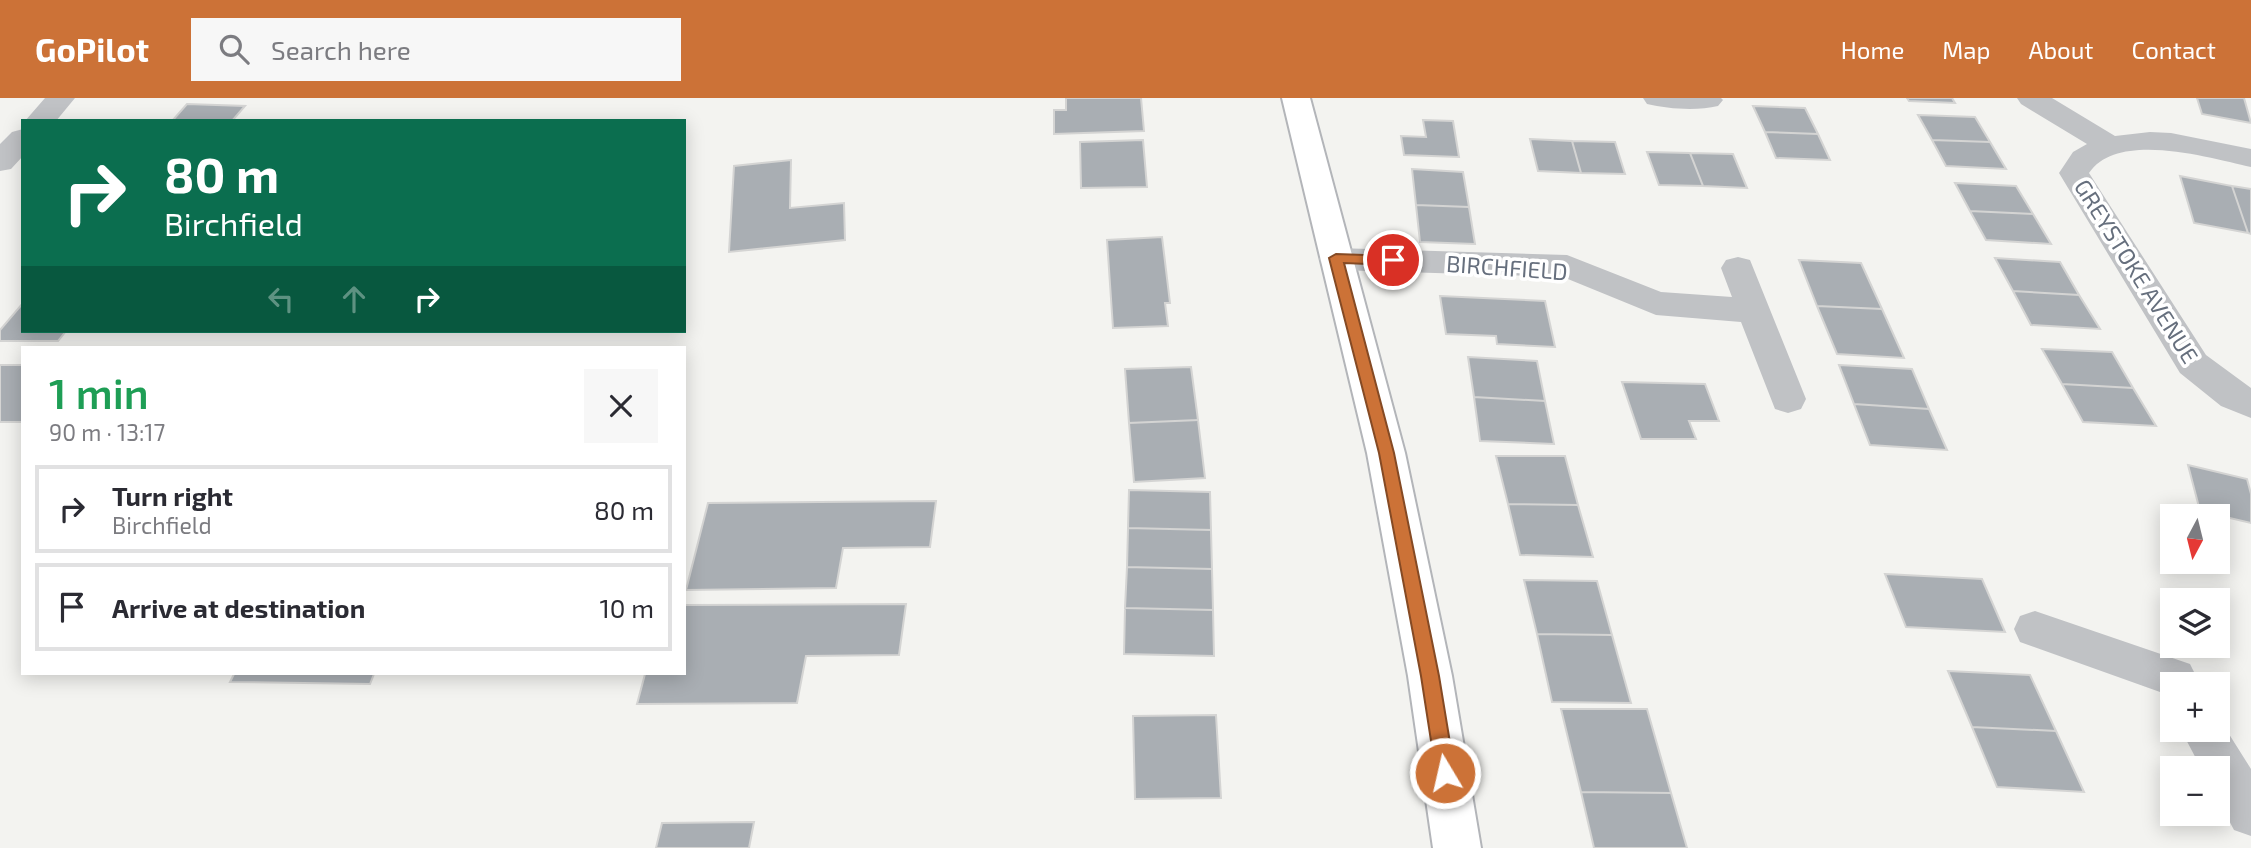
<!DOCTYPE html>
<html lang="en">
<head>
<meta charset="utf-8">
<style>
	body { margin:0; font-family:"Exo 2",sans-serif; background:#f7f7f7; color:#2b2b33; height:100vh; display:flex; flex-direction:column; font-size:26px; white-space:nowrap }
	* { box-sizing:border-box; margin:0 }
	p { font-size:23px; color:#7c7c81 }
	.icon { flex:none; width:38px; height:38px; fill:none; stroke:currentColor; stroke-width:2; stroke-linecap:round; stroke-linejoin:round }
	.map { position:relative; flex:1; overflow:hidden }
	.panel { position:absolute; left:21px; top:248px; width:665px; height:329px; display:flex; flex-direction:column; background:#fff; border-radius:0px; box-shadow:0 4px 18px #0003 }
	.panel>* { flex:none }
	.top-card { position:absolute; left:21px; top:21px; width:665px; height:214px; border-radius:0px; box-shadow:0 4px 18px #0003; background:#0b6e4f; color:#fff; overflow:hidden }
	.needle { width:46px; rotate:187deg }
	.buttons { position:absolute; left:2160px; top:406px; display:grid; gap:14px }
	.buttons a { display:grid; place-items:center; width:70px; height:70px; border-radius:0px; background:#fff; box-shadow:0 4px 18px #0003; font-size:35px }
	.pin { position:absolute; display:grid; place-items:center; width:60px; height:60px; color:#fff; margin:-30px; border:4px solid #fff; border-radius:50%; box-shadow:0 2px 7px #0007 }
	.me { position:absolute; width:77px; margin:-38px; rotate:351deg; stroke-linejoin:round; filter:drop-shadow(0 0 5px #0008) }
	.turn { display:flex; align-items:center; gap:24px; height:147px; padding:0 28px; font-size:32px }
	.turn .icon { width:91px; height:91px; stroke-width:2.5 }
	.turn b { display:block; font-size:49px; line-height:60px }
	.lanes { display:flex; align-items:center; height:66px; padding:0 28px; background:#0003; justify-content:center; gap:35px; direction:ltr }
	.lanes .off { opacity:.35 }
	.round { display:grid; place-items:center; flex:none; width:74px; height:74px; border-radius:0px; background:#f7f7f7 }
	.head { display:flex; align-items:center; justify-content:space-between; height:119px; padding:0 28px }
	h1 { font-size:42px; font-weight:600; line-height:52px; color:#1e9e55 }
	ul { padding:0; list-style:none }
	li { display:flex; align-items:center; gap:21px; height:88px; margin:0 14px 10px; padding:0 14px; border:4px solid #e1e1e2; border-radius:0px }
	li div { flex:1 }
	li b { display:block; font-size:26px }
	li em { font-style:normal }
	header { display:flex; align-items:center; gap:42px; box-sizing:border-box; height:98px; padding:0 35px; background:#cc7237; color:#fff }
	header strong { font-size:33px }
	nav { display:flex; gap:38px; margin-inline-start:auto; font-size:24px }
	.search { width:490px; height:63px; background:#f7f7f7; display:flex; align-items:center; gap:18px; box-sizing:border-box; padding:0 24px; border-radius:0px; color:#7c7c81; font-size:26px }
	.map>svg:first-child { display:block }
</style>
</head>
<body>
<header>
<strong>GoPilot</strong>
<div class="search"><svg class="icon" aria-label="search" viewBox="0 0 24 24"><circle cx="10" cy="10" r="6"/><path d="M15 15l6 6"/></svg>Search here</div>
<nav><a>Home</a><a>Map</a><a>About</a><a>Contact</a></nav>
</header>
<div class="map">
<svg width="2251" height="750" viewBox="0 0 2251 750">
	<rect width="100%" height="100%" fill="#f3f3f0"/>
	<path fill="#a9aeb3" stroke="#d4d4d3" stroke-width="2" d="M 1066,0 L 1141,0 L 1144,33 L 1054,36 L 1054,12 L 1066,12 Z
		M 1907,0 L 1952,0 L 1955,5 L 1909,3 Z
		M 2197,0 L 2244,0 L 2251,25 L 2202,16 Z
		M 187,6 L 245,8 L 232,23 L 172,23 Z
		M 1753,8 L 1805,10 L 1818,36 L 1765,34 Z
		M 1918,17 L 1975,19 L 1990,44 L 1932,42 Z
		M 1423,22 L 1453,23 L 1459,59 L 1404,57 L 1401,38 L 1426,39 Z
		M 1765,34 L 1818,36 L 1830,62 L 1776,60 Z
		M 1530,41 L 1572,43 L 1581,75 L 1538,73 Z
		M 1143,42 L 1147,89 L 1081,90 L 1080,44 Z
		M 1932,42 L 1990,44 L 2006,71 L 1946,68 Z
		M 1572,43 L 1615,44 L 1625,76 L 1581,75 Z
		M 1647,54 L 1690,55 L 1703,88 L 1659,87 Z
		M 1690,55 L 1733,56 L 1747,90 L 1703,88 Z
		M 791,62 L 790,110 L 844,105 L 845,142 L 729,154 L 734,68 Z
		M 1412,71 L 1463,74 L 1469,109 L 1416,107 Z
		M 2180,78 L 2232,88 L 2248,135 L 2194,125 Z
		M 1955,85 L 2016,88 L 2033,116 L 1970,113 Z
		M 2232,88 L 2251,91 L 2251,136 L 2248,135 Z
		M 1416,107 L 1469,109 L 1475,146 L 1420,144 Z
		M 1970,113 L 2033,116 L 2051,146 L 1986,142 Z
		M 1162,139 L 1170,205 L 1165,205 L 1168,228 L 1113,230 L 1107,142 Z
		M 1995,160 L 2060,164 L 2079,197 L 2013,193 Z
		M 1799,162 L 1861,165 L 1882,211 L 1817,208 Z
		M 2013,193 L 2079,197 L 2100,231 L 2031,227 Z
		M 1440,198 L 1545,203 L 1555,249 L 1497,246 L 1496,238 L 1446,236 Z
		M 23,205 L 23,233 L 66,233 L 58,243 L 0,243 L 0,232 Z
		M 1817,208 L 1882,211 L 1904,260 L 1837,256 Z
		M 2042,251 L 2112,254 L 2133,290 L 2062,286 Z
		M 1468,259 L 1537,263 L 1545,303 L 1474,299 Z
		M 0,267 L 23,267 L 23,324 L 0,324 Z
		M 1839,267 L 1912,271 L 1929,311 L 1854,306 Z
		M 1191,269 L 1198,322 L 1129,325 L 1125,271 Z
		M 1622,284 L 1705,286 L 1719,323 L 1689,323 L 1696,341 L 1641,341 Z
		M 2062,286 L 2133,290 L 2156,328 L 2083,324 Z
		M 1474,299 L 1545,303 L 1554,346 L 1480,343 Z
		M 1854,306 L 1929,311 L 1947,352 L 1870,347 Z
		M 1198,322 L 1205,380 L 1134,384 L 1129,325 Z
		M 1496,358 L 1565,358 L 1578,407 L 1508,406 Z
		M 2188,367 L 2247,381 L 2251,396 L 2251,425 L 2200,413 Z
		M 1129,392 L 1210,394 L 1211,432 L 1128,430 Z
		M 936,403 L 930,449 L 843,450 L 836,490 L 686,492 L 708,405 Z
		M 1508,406 L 1578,407 L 1593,459 L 1520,457 Z
		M 1128,430 L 1211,432 L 1212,471 L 1127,469 Z
		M 1127,469 L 1212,471 L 1213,512 L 1125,510 Z
		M 1885,476 L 1982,481 L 2005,534 L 1906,529 Z
		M 1524,482 L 1597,483 L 1612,537 L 1537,536 Z
		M 906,506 L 899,557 L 806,558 L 797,605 L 637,606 L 645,576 L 684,576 L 684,507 Z
		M 1125,510 L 1213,512 L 1214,558 L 1124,556 Z
		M 1537,536 L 1612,537 L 1631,605 L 1552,604 Z
		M 1948,573 L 2030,577 L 2056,633 L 1972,629 Z
		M 234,576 L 374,576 L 370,586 L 230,584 Z
		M 1561,611 L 1647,611 L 1671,695 L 1581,694 Z
		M 1216,617 L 1221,700 L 1135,701 L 1133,618 Z
		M 1972,629 L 2056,633 L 2084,694 L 1997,689 Z
		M 1581,694 L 1671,695 L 1687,750 L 1594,750 Z
		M 754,724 L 749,750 L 656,750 L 662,725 Z"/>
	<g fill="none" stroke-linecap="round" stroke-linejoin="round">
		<defs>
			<path id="major" d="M 1282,0 L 1310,0 L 1405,355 L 1452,578 L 1481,750 L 1433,750 L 1408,578 L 1367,355 Z"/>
		</defs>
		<use href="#major" stroke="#b3b5b9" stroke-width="4"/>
		<path fill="#c0c2c5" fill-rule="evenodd" d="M 45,0 L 75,0 L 56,23 L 25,23 Z
			M 1643,0 L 1721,0 L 1723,2 L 1718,8 C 1697,13 1668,11 1647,6 Z
			M 2017,0 L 2052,0 L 2115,38 L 2150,34 L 2171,35 L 2251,51 L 2251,69 C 2210,60 2118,32 2089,75 L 2206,257 L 2251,290 L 2251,320 L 2221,308 L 2180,275 L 2059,75 L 2073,54 L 2087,46 L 2021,6 Z
			M 23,31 L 23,58 L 11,71 L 0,73 L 0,46 L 12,34 Z
			M 1336,150 L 1567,157 L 1661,194 L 1732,199 L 1721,170 L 1726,162 L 1738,159 L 1750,162 L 1806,301 L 1801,311 L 1788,315 L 1775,311 L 1741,224 L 1656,217 L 1563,179 L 1336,172 L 1324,169 L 1319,161 L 1324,153 Z
			M 2035,513 L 2190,566 L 2200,586 L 2172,586 L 2172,603 L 2162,600 L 2160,594 L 2020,544 L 2014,531 L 2020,518 Z
			M 2217,617 L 2251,671 L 2251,738 L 2234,732 L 2217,700 L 2217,670 L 2201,670 L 2181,632 L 2217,632 Z"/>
		<use href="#major" fill="#fff" fill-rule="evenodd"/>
	</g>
	<path fill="#cc7237" stroke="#854a24" stroke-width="2" d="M 1336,156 L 1393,158 L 1400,162 L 1393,167 L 1344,165 L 1394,355 L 1439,578 L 1455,675 L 1452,681 L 1445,684 L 1438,681 L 1436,675 L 1421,578 L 1379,355 L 1329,160 Z"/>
	<g text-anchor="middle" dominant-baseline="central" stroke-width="7" stroke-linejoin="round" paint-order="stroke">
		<g font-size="23" fill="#666f7d" stroke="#fff">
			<text transform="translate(1507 169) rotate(4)">BIRCHFIELD</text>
			<text transform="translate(2137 173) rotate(58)">GREYSTOKE AVENUE</text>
		</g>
	</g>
</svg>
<div class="buttons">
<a><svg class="needle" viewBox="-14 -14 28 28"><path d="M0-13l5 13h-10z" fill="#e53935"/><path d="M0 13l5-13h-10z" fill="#7c7c81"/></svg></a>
<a><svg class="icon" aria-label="layers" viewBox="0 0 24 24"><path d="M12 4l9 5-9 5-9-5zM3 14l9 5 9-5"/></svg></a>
<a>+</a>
<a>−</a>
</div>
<div class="pin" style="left:1393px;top:162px;background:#d93025"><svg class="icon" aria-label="arrive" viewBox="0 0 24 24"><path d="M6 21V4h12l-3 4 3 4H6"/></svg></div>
<svg class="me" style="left:1445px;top:675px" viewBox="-20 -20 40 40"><circle r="17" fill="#cc7237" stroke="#fff" stroke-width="3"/><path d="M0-11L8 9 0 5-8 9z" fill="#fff"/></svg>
<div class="top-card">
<div class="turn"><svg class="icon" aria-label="right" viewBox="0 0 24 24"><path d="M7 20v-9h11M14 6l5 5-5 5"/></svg><div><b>80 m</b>Birchfield</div></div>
<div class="lanes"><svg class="icon off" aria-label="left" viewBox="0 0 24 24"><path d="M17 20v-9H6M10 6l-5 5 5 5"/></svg><svg class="icon off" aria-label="ahead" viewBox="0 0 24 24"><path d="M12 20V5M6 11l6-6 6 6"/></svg><svg class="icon" aria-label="right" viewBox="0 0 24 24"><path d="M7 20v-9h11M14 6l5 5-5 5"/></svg></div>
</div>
<section class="panel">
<div class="head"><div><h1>1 min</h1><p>90 m · 13:17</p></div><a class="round"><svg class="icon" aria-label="close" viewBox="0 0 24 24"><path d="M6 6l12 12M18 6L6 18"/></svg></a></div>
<ul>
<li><svg class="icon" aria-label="right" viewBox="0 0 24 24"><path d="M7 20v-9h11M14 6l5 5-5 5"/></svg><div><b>Turn right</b><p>Birchfield</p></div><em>80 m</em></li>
<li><svg class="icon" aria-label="arrive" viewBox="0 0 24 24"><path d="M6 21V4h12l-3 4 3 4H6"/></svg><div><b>Arrive at destination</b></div><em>10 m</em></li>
</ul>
</section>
</div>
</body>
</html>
